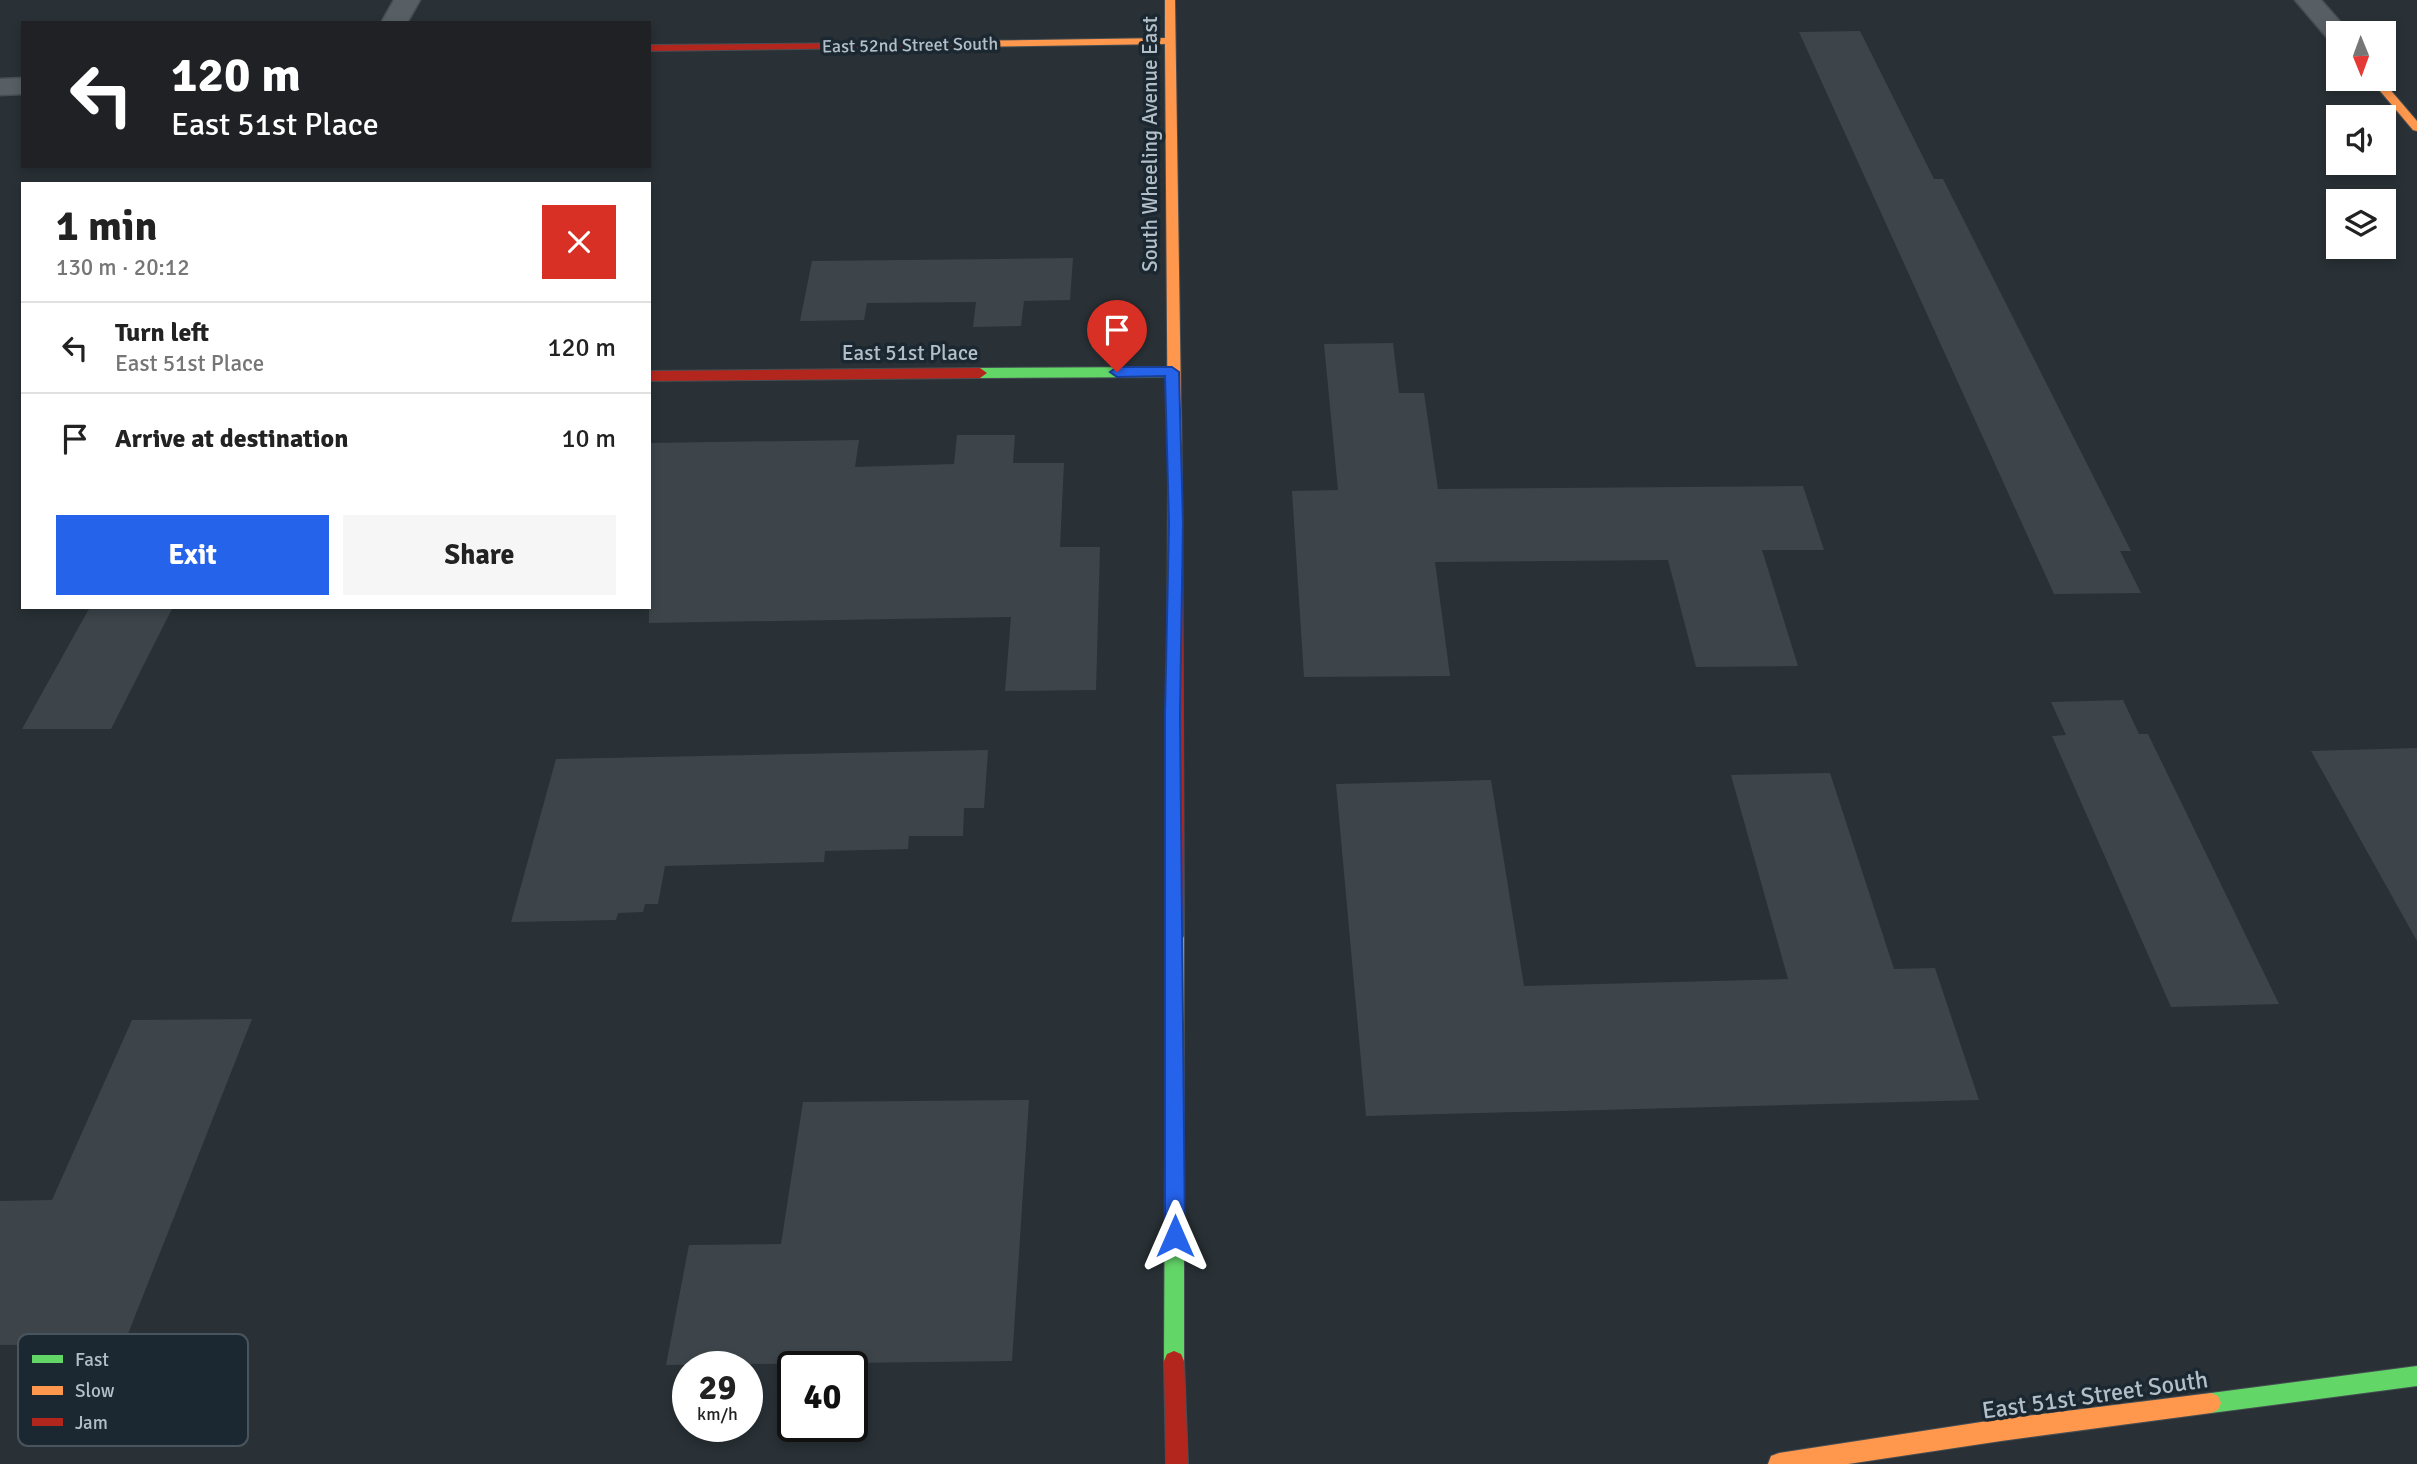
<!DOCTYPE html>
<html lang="en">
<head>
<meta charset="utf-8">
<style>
	body { margin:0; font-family:Signika,sans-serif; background:#f6f6f6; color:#222; height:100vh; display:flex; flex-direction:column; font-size:26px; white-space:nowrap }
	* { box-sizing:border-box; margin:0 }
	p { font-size:23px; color:#767676 }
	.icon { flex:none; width:38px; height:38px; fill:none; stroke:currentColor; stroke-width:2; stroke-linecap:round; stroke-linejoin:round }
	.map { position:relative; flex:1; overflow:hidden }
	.sheet { position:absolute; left:21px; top:182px; width:630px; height:427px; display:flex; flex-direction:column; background:#fff; border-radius:0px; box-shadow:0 4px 10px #0003 }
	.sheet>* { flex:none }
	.guide { position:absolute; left:21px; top:21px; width:630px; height:147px; border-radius:0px; box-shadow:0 4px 10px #0003; background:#202124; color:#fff; overflow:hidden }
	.needle { width:46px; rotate:179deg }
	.buttons { position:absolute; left:2326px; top:21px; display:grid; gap:14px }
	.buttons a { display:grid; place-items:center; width:70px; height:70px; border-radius:0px; background:#fff; box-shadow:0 4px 10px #0003; font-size:35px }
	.speed { position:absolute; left:672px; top:1351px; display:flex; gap:14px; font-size:35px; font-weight:700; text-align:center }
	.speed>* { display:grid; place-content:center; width:91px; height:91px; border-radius:50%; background:#fff; box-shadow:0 4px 10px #0003; line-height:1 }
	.speed small { font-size:18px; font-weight:400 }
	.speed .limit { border:4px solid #111; border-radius:10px; background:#fff; color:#111 }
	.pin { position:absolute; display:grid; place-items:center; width:60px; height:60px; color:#fff; margin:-72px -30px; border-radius:50% 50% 50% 0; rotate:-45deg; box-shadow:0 0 7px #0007 }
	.pin .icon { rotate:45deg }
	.me { position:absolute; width:77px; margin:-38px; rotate:0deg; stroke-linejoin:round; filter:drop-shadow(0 0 5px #0008) }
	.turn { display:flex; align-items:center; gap:24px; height:147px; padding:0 35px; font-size:32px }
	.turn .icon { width:91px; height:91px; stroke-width:2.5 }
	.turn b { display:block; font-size:49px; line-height:60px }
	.round { display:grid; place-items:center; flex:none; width:74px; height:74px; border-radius:0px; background:#f6f6f6 }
	.headline { display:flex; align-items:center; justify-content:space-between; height:119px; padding:0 35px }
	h1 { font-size:42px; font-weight:800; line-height:52px }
	.cta { display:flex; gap:14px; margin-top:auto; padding:14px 35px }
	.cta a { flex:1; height:80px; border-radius:0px; background:#2563eb; color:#fff; font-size:28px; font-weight:800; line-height:80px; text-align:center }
	.cta a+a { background:#f6f6f6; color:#222 }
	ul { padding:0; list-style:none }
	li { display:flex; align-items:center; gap:21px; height:91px; padding:0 35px; border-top:2px solid #e0e0e0 }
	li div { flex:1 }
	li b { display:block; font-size:26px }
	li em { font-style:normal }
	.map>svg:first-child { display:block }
</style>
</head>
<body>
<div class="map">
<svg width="2417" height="1464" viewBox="0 0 2417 1464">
	<rect width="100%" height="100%" fill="#293136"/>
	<path fill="#3d454a" d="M 1860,31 L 1934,179 L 1943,179 L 2131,551 L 2120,551 L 2141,593 L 2054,594 L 1799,32 Z
		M 1073,258 L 1070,300 L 1024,301 L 1021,326 L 973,327 L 976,302 L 867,303 L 864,320 L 800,321 L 812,261 Z
		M 1393,343 L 1399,393 L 1424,393 L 1438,489 L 1803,486 L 1824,550 L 1762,550 L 1798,666 L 1696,667 L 1668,560 L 1435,562 L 1450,676 L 1304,677 L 1292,491 L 1338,490 L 1324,344 Z
		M 957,435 L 1015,435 L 1013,463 L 1064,463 L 1060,547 L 1100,547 L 1096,690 L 1005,691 L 1011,617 L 649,623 L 649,443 L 859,440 L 855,467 L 954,464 Z
		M 90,607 L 173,607 L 111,729 L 22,729 Z
		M 2123,700 L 2139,734 L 2148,734 L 2279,1004 L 2171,1007 L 2052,736 L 2066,735 L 2051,702 Z
		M 2417,748 L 2417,941 L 2311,751 Z
		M 988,750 L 984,808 L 964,808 L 963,836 L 909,836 L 908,849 L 825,851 L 824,862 L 665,866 L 658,904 L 645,904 L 643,912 L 618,913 L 616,920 L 511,922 L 556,759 Z
		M 1830,773 L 1894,969 L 1935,968 L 1979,1100 L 1366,1116 L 1336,784 L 1491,780 L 1524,986 L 1788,979 L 1731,775 Z
		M 252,1019 L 124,1344 L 0,1345 L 0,1201 L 52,1200 L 132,1020 Z
		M 1029,1100 L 1012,1361 L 666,1365 L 689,1245 L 781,1244 L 803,1102 Z"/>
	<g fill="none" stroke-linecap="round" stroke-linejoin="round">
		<defs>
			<path id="street" d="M 394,0 L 420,0 L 407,23 L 381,23 Z
				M 2295,0 L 2321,0 L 2350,33 L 2338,33 L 2338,43 L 2329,40 Z
				M 23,78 L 23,94 L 0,95 L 0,79 Z"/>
			<path id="fast" d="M 1172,367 L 1179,372 L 1172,377 L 980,378 L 973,373 L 980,368 Z
				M 1175,928 L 1181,930 L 1184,936 L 1184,1361 L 1181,1368 L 1174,1371 L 1167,1368 L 1164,1361 L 1166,936 L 1169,930 Z
				M 2417,1366 L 2417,1386 L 2211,1413 L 2204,1410 L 2201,1403 L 2204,1396 L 2211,1393 Z"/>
			<path id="slow" d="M 1165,0 L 1175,0 L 1182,471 L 1175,476 L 1168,471 L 1165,44 L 958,47 L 953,44 L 958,41 L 1165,38 Z
				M 2370,79 L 2381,79 L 2417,121 L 2417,131 L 2413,130 Z
				M 2211,1393 L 2218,1396 L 2221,1403 L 2218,1410 L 2211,1413 L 2001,1441 L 1848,1464 L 1768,1464 L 1771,1456 L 1779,1453 L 2001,1419 Z"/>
			<path id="jam" d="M 962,42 L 963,44 L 958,47 L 649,51 L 649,45 Z
				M 980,368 L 987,373 L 980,378 L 649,381 L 649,371 Z
				M 1175,466 L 1182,471 L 1184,936 L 1181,942 L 1175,944 L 1169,942 L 1166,936 L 1168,471 Z
				M 1174,1351 L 1181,1354 L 1184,1361 L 1188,1464 L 1166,1464 L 1164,1361 L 1167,1354 Z"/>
		</defs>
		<use href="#street" stroke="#464e53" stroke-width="3"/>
		<use href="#fast" stroke="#464e53" stroke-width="2"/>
		<use href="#slow" stroke="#464e53" stroke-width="2"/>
		<use href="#jam" stroke="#464e53" stroke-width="2"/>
		<use href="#street" fill="#585f64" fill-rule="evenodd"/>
		<use href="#fast" fill="#63d668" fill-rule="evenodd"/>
		<use href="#slow" fill="#ff974d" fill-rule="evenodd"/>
		<use href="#jam" fill="#b3261e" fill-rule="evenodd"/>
	</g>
	<path fill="#2563eb" stroke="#184099" stroke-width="2" d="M 1172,367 L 1179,372 L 1183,523 L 1180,713 L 1185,1236 L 1182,1242 L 1175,1245 L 1168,1242 L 1165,1236 L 1165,713 L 1169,523 L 1165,376 L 1117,377 L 1110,372 L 1117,367 Z"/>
	<g text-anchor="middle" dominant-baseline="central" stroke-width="7" stroke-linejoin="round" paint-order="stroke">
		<g font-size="18" fill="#b2bec8" stroke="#1c2831">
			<text transform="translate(910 45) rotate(-1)">East 52nd Street South</text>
		</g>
		<g font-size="21" fill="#b2bec8" stroke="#1c2831">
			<text transform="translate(1150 144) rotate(-90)">South Wheeling Avenue East</text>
			<text x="910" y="353">East 51st Place</text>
		</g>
		<g font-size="24" fill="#b2bec8" stroke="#1c2831">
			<text transform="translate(2095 1395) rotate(-8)">East 51st Street South</text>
		</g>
	</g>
	<rect x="18" y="1334" width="230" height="112" rx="10" fill="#1c2831" stroke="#49555e" stroke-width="2"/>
	<rect x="32" y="1355" width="31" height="8" fill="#63d668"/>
	<rect x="32" y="1386" width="31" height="9" fill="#ff974d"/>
	<rect x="32" y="1418" width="31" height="8" fill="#b3261e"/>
	<g font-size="19" fill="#b2bec8">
		<text x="75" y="1366">Fast</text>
		<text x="75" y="1397">Slow</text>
		<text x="75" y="1429">Jam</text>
	</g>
</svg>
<div class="buttons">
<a><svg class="needle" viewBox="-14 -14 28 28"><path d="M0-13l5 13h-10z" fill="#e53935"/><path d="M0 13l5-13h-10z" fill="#767676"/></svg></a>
<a><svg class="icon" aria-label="sound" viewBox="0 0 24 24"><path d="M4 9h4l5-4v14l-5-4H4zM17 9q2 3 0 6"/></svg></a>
<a><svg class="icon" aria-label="layers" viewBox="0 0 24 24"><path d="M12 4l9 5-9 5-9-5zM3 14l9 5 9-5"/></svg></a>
</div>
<div class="speed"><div>29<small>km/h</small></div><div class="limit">40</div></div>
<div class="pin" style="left:1117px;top:372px;background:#d93025"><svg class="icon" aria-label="arrive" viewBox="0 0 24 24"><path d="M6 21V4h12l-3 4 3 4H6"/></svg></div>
<svg class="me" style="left:1175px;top:1236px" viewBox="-20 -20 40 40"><path d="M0-17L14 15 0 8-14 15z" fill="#2563eb" stroke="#fff" stroke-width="4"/></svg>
<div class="guide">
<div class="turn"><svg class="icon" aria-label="left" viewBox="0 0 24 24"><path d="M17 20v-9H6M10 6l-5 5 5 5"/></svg><div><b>120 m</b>East 51st Place</div></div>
</div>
<section class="sheet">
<div class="headline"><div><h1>1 min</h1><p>130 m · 20:12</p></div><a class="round" style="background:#d93025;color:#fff"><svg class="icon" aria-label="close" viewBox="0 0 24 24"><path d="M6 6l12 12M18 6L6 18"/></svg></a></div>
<ul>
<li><svg class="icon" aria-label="left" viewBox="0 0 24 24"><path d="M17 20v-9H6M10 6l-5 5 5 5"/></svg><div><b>Turn left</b><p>East 51st Place</p></div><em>120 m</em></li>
<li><svg class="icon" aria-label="arrive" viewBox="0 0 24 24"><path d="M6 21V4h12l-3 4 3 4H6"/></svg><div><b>Arrive at destination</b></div><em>10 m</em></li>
</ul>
<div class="cta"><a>Exit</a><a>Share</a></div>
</section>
</div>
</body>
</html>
